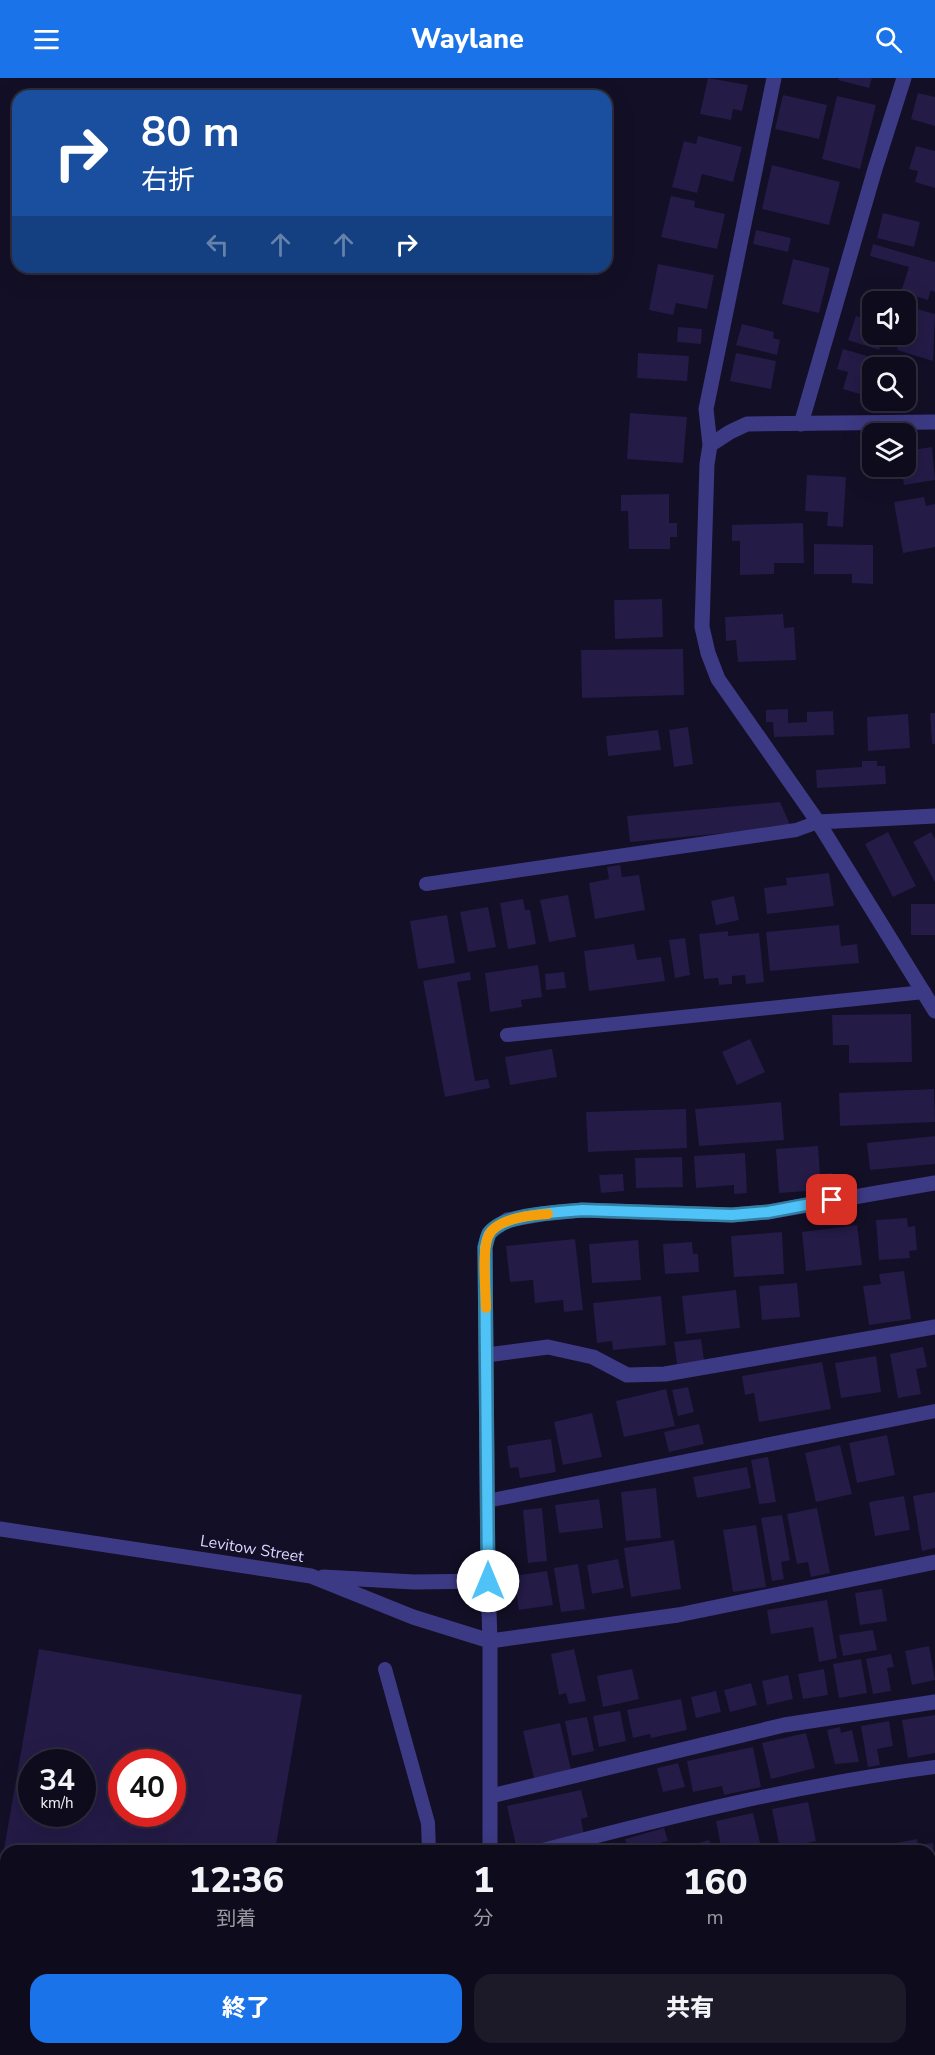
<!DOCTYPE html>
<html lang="ja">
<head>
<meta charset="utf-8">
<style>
	body { margin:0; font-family:"Nunito Sans","Noto Sans JP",sans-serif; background:#1c1929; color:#f1f3f6; height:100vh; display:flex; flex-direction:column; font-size:22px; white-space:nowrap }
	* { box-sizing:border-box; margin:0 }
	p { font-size:20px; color:#9b9ba3 }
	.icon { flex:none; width:33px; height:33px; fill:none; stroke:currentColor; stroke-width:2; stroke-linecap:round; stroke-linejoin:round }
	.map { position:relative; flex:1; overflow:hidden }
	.panel { position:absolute; left:0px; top:1767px; width:936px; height:210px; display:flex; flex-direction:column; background:#0e0b1c; border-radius:18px 18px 0 0; box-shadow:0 6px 24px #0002,0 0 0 2px #2e2b3b }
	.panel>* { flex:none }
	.hud { position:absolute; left:12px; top:12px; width:600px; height:183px; border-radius:18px; box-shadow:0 6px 24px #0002,0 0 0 2px #2e2b3b; background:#1a4fa0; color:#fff; overflow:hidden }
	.controls { position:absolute; left:862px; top:213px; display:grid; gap:12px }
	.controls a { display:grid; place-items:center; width:54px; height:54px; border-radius:12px; background:#0e0b1c; box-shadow:0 6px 24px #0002,0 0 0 2px #2e2b3b; font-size:30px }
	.speed { position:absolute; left:18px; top:1671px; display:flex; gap:12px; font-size:30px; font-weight:700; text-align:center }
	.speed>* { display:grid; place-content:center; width:78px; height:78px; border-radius:50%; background:#0e0b1c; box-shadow:0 6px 24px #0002,0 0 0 2px #2e2b3b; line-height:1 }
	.speed small { font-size:15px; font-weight:400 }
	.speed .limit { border:9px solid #d22; background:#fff; color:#111 }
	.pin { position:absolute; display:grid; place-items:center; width:51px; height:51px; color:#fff; margin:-26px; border-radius:12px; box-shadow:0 3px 9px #0006 }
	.me { position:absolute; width:66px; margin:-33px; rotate:0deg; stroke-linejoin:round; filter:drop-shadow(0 0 4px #0008) }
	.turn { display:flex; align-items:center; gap:21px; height:126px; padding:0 30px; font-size:27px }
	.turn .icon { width:78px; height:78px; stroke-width:2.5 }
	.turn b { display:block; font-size:42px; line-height:51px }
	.lanes { display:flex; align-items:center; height:57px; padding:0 30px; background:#0003; justify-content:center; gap:30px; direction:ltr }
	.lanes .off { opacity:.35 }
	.eta { display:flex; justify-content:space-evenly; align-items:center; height:102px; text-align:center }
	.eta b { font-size:36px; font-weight:800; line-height:42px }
	.cta { display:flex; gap:12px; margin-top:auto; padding:12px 30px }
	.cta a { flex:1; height:69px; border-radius:18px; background:#1a73e8; color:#fff; font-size:24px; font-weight:800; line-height:69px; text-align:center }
	.cta a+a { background:#1c1929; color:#f1f3f6 }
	header { display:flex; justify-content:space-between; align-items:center; height:78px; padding:0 30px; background:#1a73e8; color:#fff; font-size:27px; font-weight:800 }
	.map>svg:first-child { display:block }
</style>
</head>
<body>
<header><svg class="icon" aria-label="menu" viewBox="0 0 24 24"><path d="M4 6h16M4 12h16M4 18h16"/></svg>Waylane<svg class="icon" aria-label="search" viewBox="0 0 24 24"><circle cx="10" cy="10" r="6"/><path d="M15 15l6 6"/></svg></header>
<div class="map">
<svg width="935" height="1977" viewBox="0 0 935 1977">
	<rect width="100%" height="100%" fill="#130f26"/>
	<path fill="#241b47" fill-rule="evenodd" d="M 708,0 L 748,7 L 742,33 L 733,31 L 731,42 L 700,36 Z
		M 839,0 L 872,0 L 869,10 L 838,2 Z
		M 918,15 L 935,19 L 935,48 L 911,41 Z
		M 783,17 L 827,27 L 819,61 L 775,51 Z
		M 837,18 L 876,27 L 860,91 L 822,81 Z
		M 698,58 L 742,69 L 733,104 L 702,96 L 697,115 L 672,109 L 684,63 L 696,66 Z
		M 916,68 L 935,73 L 935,110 L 915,104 L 918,93 L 909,91 Z
		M 772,87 L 840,104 L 829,147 L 762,131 Z
		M 671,118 L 695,123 L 694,129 L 725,136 L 717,171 L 661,159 Z
		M 883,135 L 920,144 L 914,169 L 877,160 Z
		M 756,152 L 791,160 L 788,174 L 753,166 Z
		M 873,166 L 935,184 L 935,214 L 931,212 L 928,222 L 901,214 L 909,189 L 870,178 Z
		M 793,181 L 830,190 L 819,235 L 782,226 Z
		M 658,186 L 714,197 L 707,231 L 676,225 L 673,237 L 649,232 Z
		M 909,229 L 935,236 L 933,283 L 897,272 L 901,256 L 906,256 L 906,239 Z
		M 856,238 L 873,244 L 873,256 L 884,256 L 879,272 L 848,262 Z
		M 742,246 L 774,254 L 773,260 L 780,262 L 777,277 L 736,267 Z
		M 678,249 L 702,251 L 701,266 L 677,264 Z
		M 843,271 L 905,289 L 905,290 L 873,290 L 873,320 L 843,311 L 848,294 L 837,291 Z
		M 638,275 L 689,278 L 687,303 L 637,300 Z
		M 736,275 L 776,283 L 771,311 L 730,303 Z
		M 630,335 L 687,339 L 683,385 L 627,381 Z
		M 932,369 L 935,402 L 904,407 L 901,388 L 906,388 L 906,373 Z
		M 807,397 L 846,399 L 843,449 L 827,448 L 828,434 L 805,433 Z
		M 669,416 L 669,445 L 677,445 L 677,459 L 670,459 L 670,471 L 629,471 L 628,433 L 621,433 L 621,417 Z
		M 924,419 L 926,428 L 935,426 L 935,469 L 903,475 L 894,424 Z
		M 803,445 L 804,485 L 774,485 L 774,496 L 740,497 L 740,463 L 732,463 L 732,447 Z
		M 814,466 L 873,467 L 873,506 L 852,505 L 852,496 L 814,496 Z
		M 662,521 L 663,559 L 615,561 L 614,522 Z
		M 783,536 L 784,550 L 794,549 L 796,582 L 738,584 L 736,562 L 726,563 L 725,539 Z
		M 683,571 L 684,617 L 582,620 L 581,572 Z
		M 788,631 L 788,645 L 807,644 L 807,634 L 833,633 L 834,657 L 774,659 L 773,644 L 766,644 L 766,632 Z
		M 930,635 L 935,635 L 935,666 L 932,666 Z
		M 908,636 L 910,670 L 868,673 L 867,639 Z
		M 688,649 L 693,686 L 674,689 L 669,652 Z
		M 658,652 L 661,672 L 608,678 L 606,658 Z
		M 862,683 L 877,683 L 877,688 L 885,688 L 886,706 L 817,710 L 816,692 L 862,689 Z
		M 780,724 L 791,749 L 630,764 L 627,738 Z
		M 888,754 L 916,808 L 893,819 L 865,766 Z
		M 931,754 L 935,761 L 935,804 L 913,764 Z
		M 620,787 L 622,799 L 639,797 L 645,832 L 595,841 L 589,805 L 609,801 L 607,789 Z
		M 829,795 L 834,828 L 767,836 L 764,810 L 787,807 L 786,800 Z
		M 568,817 L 576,859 L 549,864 L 540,822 Z
		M 734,818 L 739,842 L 716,847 L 711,823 Z
		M 523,821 L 525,832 L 530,832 L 536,866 L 508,871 L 500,825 Z
		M 911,826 L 935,826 L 935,857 L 911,857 Z
		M 488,829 L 496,869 L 468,874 L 460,834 Z
		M 447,837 L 455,885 L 418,891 L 410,843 Z
		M 839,847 L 841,868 L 857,866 L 859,885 L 770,893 L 766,854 Z
		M 728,853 L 728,858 L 759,855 L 764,904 L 746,906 L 745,897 L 732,898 L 732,906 L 719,907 L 718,900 L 704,901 L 699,856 Z
		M 685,860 L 690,897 L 675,900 L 669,862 Z
		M 634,866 L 637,882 L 661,879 L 665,903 L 589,913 L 584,873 Z
		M 538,887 L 542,919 L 521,922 L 522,929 L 490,934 L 485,895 Z
		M 470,894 L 471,902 L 457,904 L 475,1003 L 488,1001 L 490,1010 L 445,1019 L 423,903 Z
		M 564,894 L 566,910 L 546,912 L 545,896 Z
		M 911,936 L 912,984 L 849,985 L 849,967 L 833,967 L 832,937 Z
		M 750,961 L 765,994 L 737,1007 L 722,974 Z
		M 552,971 L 557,999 L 510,1007 L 505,979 Z
		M 934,1011 L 935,1044 L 840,1048 L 839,1015 Z
		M 781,1024 L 784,1062 L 699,1068 L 695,1031 Z
		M 686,1031 L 687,1070 L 588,1074 L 586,1034 Z
		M 935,1058 L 935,1086 L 870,1092 L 867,1065 Z
		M 818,1068 L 820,1096 L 832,1095 L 834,1111 L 779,1115 L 776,1071 Z
		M 745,1075 L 747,1115 L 734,1116 L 734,1107 L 696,1110 L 694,1078 Z
		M 682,1079 L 683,1109 L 636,1110 L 635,1080 Z
		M 623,1096 L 624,1113 L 601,1115 L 599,1097 Z
		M 907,1140 L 908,1149 L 915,1148 L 917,1172 L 909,1173 L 910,1180 L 879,1182 L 876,1142 Z
		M 857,1147 L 862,1187 L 806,1193 L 802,1154 Z
		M 782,1154 L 784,1196 L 734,1199 L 731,1158 Z
		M 575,1161 L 583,1232 L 564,1234 L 563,1222 L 535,1225 L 533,1202 L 510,1204 L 506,1168 Z
		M 638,1162 L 641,1202 L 592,1205 L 589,1166 Z
		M 692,1164 L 693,1176 L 698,1176 L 699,1194 L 665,1196 L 663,1166 Z
		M 904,1193 L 911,1241 L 869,1247 L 863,1208 L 881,1206 L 879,1196 Z
		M 797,1205 L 800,1239 L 762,1242 L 759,1208 Z
		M 736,1212 L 740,1250 L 686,1256 L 682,1218 Z
		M 661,1218 L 666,1267 L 613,1272 L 612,1263 L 597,1265 L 593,1225 Z
		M 701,1261 L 704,1282 L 677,1286 L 674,1264 Z
		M 923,1269 L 927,1289 L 916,1291 L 921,1316 L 898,1320 L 890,1276 Z
		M 876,1278 L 881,1314 L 841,1320 L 835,1285 Z
		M 822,1284 L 831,1331 L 759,1344 L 754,1315 L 745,1317 L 742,1298 Z
		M 688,1309 L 694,1334 L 678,1338 L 672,1312 Z
		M 666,1311 L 675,1348 L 624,1359 L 616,1323 Z
		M 592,1335 L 602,1379 L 563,1387 L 554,1344 Z
		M 699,1346 L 704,1366 L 669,1374 L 664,1354 Z
		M 887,1357 L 895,1397 L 857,1405 L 849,1365 Z
		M 551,1361 L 556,1394 L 520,1400 L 518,1389 L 510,1390 L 507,1368 Z
		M 840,1367 L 852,1416 L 816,1424 L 805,1375 Z
		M 768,1379 L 776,1424 L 759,1426 L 751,1382 Z
		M 747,1389 L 751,1410 L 697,1420 L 693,1399 Z
		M 656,1410 L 661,1460 L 626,1463 L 621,1414 Z
		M 935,1414 L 935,1470 L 922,1473 L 913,1418 Z
		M 904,1418 L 910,1452 L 875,1458 L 869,1424 Z
		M 599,1421 L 603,1450 L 559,1455 L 555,1427 Z
		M 542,1430 L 547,1483 L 528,1485 L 523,1432 Z
		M 817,1430 L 830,1495 L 811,1499 L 808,1484 L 797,1486 L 787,1436 Z
		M 782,1437 L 790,1482 L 781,1484 L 784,1501 L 772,1503 L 761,1440 Z
		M 756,1447 L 766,1509 L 733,1514 L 723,1452 Z
		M 674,1462 L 681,1511 L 631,1519 L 624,1470 Z
		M 618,1481 L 624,1510 L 592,1516 L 587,1487 Z
		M 578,1486 L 585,1531 L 561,1534 L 554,1490 Z
		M 547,1493 L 553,1527 L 519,1532 L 514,1498 Z
		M 882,1511 L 887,1543 L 860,1547 L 855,1515 Z
		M 827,1522 L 837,1580 L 819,1584 L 813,1549 L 771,1556 L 767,1532 Z
		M 873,1552 L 877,1572 L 843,1578 L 839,1557 Z
		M 929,1568 L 935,1602 L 912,1607 L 905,1573 Z
		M 39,1571 L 302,1617 L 275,1773 L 6,1773 L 6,1971 L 294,1971 L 293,1977 L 0,1977 L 0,1794 ZM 32,1684 L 82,1684 L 82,1736 L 32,1736 ZM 122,1684 L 172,1684 L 172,1736 L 122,1736 Z
		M 574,1571 L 586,1623 L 569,1626 L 566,1615 L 559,1617 L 551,1576 Z
		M 891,1576 L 894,1589 L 887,1590 L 891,1613 L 873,1616 L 866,1581 Z
		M 861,1581 L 867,1615 L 839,1620 L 833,1586 Z
		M 632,1591 L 639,1621 L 603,1629 L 597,1598 Z
		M 824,1591 L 828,1617 L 803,1621 L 798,1596 Z
		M 788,1597 L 793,1621 L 767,1627 L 762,1603 Z
		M 751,1605 L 757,1627 L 730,1634 L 724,1612 Z
		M 716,1613 L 721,1634 L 696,1640 L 691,1619 Z
		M 681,1621 L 687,1652 L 651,1660 L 650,1656 L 633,1660 L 627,1632 Z
		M 620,1633 L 626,1663 L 599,1669 L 593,1638 Z
		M 935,1637 L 935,1675 L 908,1680 L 902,1642 Z
		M 587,1639 L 594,1673 L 572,1678 L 565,1643 Z
		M 889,1643 L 893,1668 L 877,1671 L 880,1687 L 868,1689 L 861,1648 Z
		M 560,1645 L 571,1692 L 534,1700 L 523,1653 Z
		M 840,1649 L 841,1655 L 852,1652 L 859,1684 L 835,1686 L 827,1652 Z
		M 806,1655 L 815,1690 L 771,1701 L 762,1665 Z
		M 753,1669 L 761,1709 L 724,1717 L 722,1708 L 693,1714 L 687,1683 Z
		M 678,1685 L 685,1709 L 663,1714 L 657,1690 Z
		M 581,1712 L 588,1739 L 581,1741 L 584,1757 L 517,1772 L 507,1728 Z
		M 808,1724 L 816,1763 L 780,1771 L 772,1731 Z
		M 753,1735 L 762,1773 L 722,1773 L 716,1743 Z
		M 664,1750 L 668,1763 L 662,1764 L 665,1773 L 629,1773 L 625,1761 Z
		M 917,1761 L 918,1767 L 933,1765 L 935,1786 L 930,1787 L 930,1773 L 881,1773 L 880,1768 Z
		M 709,1762 L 712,1773 L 691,1773 L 689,1768 Z
		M 935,1887 L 935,1914 L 930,1915 L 930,1888 Z
		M 515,1971 L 561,1971 L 561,1974 L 540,1977 L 516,1977 Z
		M 699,1971 L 714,1971 L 715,1977 L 701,1977 Z
		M 768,1971 L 775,1971 L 776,1976 L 781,1975 L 782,1977 L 758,1977 L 757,1975 Z
		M 797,1971 L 823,1971 L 824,1977 L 799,1977 Z"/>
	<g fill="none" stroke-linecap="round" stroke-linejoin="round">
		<path stroke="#3d3a85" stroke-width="14" d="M 426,806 L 796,752 L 818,744
			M 507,957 L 924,914
			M 487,1423 L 935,1333
			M 385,1591 L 428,1745 L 429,1773
			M 539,1773 C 669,1739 801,1706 935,1689
			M 434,1971 L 434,1977"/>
		<path stroke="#3d3a85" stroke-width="15" d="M 801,346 L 875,91 L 904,0
			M 818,744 L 935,738
			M 487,1277 L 548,1269 L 593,1279 L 627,1297 L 665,1296 L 935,1249
			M 490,1563 L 678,1537 L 935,1484
			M 491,1718 L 784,1647 L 935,1624
			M 930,1869 L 935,1868
			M 603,1977 L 621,1971"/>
		<path stroke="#3d3a85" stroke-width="15" d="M 935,344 L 747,346 L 730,354 L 710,367 L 707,386 L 702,549 L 708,575 L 718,601 L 818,744 L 935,933
			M 710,367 L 706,331 L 774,0
			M 0,1451 L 311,1498 L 413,1539 L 490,1563
			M 323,1499 L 414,1504 L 488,1503
			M 490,1773 L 490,1563 L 488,1503 L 485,1169 L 489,1155 L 507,1142 L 542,1136 L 582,1132 L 732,1137 L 768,1134 L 935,1105
			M 489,1977 L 489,1971"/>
	</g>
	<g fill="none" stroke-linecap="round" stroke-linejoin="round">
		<defs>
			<path id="route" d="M 488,1503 L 485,1169 C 486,1166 487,1159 489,1156 C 501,1136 560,1134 582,1132 L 732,1137 L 768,1134 L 832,1122"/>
		</defs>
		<use href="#route" stroke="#337fa1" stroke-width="15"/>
		<use href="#route" stroke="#4fc3f7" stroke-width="10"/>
		<path stroke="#f59e0b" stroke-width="10" d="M 486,1230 C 486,1214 481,1170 489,1157 C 497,1140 531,1137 548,1136"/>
	</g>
	<g text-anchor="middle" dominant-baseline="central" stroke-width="6" stroke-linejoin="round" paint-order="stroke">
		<g font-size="16" fill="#d9d4ff" stroke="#130f26">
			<text transform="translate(252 1471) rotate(9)">Levitow Street</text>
		</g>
	</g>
</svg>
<div class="controls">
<a><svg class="icon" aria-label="sound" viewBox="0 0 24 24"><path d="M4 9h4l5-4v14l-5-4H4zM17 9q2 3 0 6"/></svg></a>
<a><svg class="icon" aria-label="search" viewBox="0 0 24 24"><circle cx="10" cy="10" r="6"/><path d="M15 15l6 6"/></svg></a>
<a><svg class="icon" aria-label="layers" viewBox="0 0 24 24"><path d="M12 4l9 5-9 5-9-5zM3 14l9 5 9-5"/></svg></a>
</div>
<div class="speed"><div>34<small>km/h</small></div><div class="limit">40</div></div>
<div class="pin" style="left:832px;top:1122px;background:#d93025"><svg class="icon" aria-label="arrive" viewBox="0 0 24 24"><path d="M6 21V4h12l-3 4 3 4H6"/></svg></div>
<svg class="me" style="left:488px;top:1503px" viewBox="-20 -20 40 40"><circle r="19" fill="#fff"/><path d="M0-13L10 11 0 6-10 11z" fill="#4fc3f7"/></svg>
<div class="hud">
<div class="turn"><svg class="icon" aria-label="right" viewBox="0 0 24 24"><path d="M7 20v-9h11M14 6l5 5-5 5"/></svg><div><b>80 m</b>右折</div></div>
<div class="lanes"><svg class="icon off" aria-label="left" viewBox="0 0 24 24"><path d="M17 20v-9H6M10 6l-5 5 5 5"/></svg><svg class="icon off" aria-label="ahead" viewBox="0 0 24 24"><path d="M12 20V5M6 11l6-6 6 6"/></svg><svg class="icon off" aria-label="ahead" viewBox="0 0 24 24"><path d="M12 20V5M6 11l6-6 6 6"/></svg><svg class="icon" aria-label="right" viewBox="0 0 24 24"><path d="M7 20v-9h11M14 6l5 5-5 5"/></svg></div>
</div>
<section class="panel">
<div class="eta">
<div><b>12:36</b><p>到着</p></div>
<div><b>1</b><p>分</p></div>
<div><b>160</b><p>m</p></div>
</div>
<div class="cta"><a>終了</a><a>共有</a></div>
</section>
</div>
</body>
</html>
